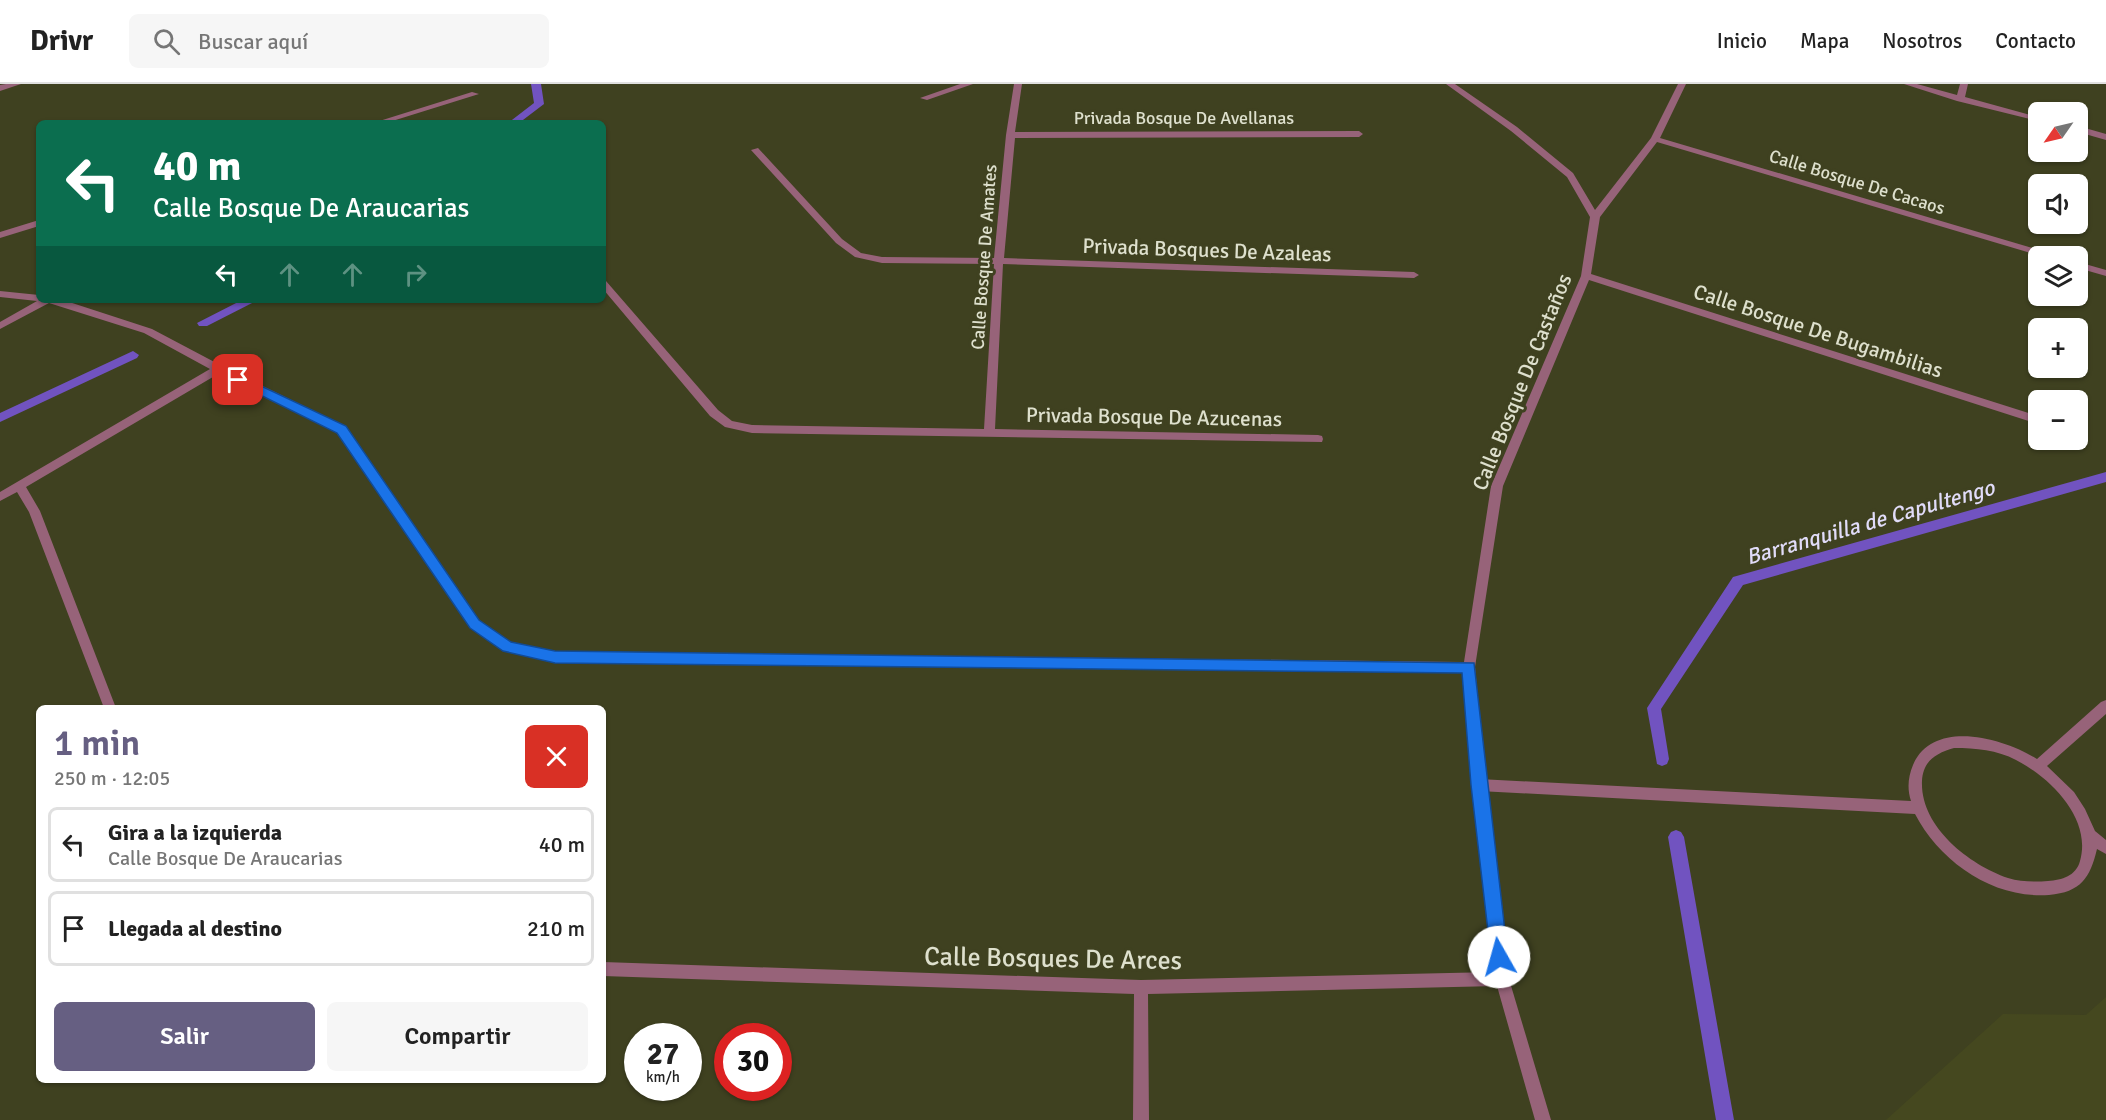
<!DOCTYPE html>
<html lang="es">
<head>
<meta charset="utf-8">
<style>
	body { margin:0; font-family:Signika,sans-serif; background:#f6f6f6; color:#222; height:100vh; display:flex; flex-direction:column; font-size:22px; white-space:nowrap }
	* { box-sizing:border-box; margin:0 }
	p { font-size:20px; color:#767676 }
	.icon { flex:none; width:33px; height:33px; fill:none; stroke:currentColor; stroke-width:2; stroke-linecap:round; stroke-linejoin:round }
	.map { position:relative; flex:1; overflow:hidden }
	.details { position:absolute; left:36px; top:621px; width:570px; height:378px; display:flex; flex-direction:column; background:#fff; border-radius:9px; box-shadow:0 2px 4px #0004 }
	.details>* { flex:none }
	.top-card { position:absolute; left:36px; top:36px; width:570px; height:183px; border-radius:9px; box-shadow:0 2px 4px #0004; background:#0b6e4f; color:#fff; overflow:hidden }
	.needle { width:39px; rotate:236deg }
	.tools { position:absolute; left:2028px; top:18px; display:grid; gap:12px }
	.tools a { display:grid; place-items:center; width:60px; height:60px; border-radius:9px; background:#fff; box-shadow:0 2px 4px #0004; font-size:30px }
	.speed { position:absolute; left:624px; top:939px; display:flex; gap:12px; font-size:30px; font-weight:700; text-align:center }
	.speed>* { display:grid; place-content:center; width:78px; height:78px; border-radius:50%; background:#fff; box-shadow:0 2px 4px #0004; line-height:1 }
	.speed small { font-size:15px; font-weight:400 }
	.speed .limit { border:9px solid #d22; background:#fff; color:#111 }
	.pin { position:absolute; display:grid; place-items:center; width:51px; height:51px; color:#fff; margin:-26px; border-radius:12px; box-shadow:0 3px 9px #0006 }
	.me { position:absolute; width:66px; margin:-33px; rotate:353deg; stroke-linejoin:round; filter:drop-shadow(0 0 4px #0008) }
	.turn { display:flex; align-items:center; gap:21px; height:126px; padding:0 18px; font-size:27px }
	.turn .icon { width:78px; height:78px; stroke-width:2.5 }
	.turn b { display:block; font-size:42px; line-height:51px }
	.lanes { display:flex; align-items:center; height:57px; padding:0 18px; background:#0003; justify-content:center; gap:30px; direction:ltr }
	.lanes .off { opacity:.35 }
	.round { display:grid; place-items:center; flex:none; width:63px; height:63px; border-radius:9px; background:#f6f6f6 }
	.headline { display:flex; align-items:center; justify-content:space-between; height:102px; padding:0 18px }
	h1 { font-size:36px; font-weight:600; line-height:45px; color:#665f82 }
	.primary-button { display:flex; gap:12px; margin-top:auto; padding:12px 18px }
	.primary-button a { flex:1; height:69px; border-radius:9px; background:#665f82; color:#fff; font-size:24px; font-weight:600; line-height:69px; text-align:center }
	.primary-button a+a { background:#f6f6f6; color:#222 }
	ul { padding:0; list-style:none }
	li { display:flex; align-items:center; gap:18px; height:75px; margin:0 12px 9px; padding:0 6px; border:3px solid #e0e0e0; border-radius:9px }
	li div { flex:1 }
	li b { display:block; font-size:22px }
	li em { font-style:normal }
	header { display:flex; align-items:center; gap:36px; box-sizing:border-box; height:84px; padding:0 30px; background:#fff; border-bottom:2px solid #e0e0e0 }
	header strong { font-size:28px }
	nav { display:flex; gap:33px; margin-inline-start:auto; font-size:21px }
	.search { width:420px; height:54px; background:#f6f6f6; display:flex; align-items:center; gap:15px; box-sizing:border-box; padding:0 21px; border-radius:9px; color:#767676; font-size:22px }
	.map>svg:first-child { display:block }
</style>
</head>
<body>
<header>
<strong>Drivr</strong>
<div class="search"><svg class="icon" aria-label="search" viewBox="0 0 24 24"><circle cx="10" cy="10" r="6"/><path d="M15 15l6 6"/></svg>Buscar aquí</div>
<nav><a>Inicio</a><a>Mapa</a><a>Nosotros</a><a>Contacto</a></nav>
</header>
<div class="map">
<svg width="2106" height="1036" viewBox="0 0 2106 1036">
	<rect width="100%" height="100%" fill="#3f4120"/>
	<path fill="#45481f" d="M 2106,913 L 2106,1036 L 1886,1036 L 2003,930 L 2086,931 Z"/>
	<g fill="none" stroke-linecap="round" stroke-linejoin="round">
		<path fill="#7153c0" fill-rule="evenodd" d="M 531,0 L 541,0 L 544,20 L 519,39 L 508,39 L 534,19 Z
			M 242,216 L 258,216 L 207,242 L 199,242 L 197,239 Z
			M 133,267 L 139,271 L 137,274 L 0,338 L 0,329 Z
			M 2106,388 L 2106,398 L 1743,501 L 1661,625 L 1669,675 L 1667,680 L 1662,682 L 1657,680 L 1647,624 L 1733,493 Z
			M 1676,746 L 1681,748 L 1684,753 L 1734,1036 L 1716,1036 L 1668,753 L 1671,748 Z"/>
		<path fill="#976379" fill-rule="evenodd" d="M 2106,616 L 2106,630 L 2047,682 L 2074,708 L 2085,725 L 2095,747 L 2106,756 L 2106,770 L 2097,765 C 2090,794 2081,808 2049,811 C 1993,815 1940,778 1915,730 L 1479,707 L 1474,705 L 1472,701 L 1474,697 L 1479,695 L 1911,717 C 1907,705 1908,693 1913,681 C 1933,634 2004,654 2037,675 L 2101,618 ZM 1954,664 C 1976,664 1997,666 2016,676 C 2051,694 2092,735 2080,777 C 2076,792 2062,796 2048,797 C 2035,798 2021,798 2008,794 C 1968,780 1920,742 1922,697 C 1923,677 1936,669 1954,664 Z"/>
		<path fill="#976379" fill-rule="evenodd" d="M 6,0 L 21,0 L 0,7 L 0,1 Z
			M 960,0 L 973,0 L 927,16 L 920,14 Z
			M 1014,0 L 1022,0 L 1015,48 L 1359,47 L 1363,50 L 1359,53 L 1015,54 L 1004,174 L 1414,188 L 1419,191 L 1414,194 L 1003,180 L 995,345 L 1318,351 L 1322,352 L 1323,355 L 1322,358 L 752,349 L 725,343 L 710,332 L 603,205 L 603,196 L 606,197 L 718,326 L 732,337 L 752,341 L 984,345 L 994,180 L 882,179 L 855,173 L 836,159 L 751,66 L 758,64 L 842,155 L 861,169 L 882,173 L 994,174 L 1006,51 Z
			M 1446,0 L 1455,0 L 1517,43 L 1573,89 L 1595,126 L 1651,54 L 1678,0 L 1686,0 L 1660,54 L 2053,170 L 2055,172 L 2041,172 L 1657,58 L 1600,133 L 1591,190 L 2038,332 L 2038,340 L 1589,196 L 1503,402 L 1475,583 L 1486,701 L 1509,895 L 1551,1036 L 1535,1036 L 1497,902 L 1148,910 L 1149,1036 L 1133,1036 L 1134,910 L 603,892 L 603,878 L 1141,896 L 1494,888 L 1472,701 L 1463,588 L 555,578 L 504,567 L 470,544 L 338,349 L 218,290 L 26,403 L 40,427 L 116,624 L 104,624 L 29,428 L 17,408 L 0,417 L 0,408 L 210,285 L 144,249 L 49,219 L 0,245 L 0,238 L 37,217 L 0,213 L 0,207 L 39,211 L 39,216 L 63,216 L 152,245 L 222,282 L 346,343 L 478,536 L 511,558 L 555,568 L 1464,578 L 1491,402 L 1581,192 L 1590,133 L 1567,93 L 1511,47 Z
			M 1904,0 L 1917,0 L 1957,11 L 1960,0 L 1968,0 L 1965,13 L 2038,33 L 2038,37 L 1957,17 Z
			M 472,8 L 479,10 L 386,39 L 373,39 Z
			M 2078,42 L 2106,50 L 2106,56 L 2078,48 Z
			M 39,136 L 39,142 L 0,154 L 0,148 Z
			M 2078,178 L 2106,186 L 2106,192 L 2078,184 Z"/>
	</g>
	<path fill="#1a73e8" stroke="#114b97" stroke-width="1.5" d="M 238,291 L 346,342 L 479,536 L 511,558 L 555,567 L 1474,579 L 1508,873 L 1505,879 L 1499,882 L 1494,879 L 1491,873 L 1471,701 L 1462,589 L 555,579 L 503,567 L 470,544 L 337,349 L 234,298 L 233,296 Z"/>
	<g text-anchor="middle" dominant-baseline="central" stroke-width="6" stroke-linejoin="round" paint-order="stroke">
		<g font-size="18" fill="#dee0cd" stroke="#3f4120">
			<text x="1184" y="34">Privada Bosque De Avellanas</text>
			<text transform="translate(1857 98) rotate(17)">Calle Bosque De Cacaos</text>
			<text transform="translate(984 173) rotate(-86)">Calle Bosque De Amates</text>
		</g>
		<g font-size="21" fill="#dee0cd" stroke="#3f4120">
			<text transform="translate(1207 166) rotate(2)">Privada Bosques De Azaleas</text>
			<text transform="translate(1818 247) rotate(18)">Calle Bosque De Bugambilias</text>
			<text transform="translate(1522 298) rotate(-68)">Calle Bosque De Castaños</text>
			<text transform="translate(1154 333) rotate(1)">Privada Bosque De Azucenas</text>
		</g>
		<g font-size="22" font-style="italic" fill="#e1dcf9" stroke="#3f4120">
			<text transform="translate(1870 438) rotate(-16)">Barranquilla de Capultengo</text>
		</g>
		<g font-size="26" fill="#dee0cd" stroke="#3f4120">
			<text transform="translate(1053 875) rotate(1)">Calle Bosques De Arces</text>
		</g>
	</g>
</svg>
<div class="tools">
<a><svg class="needle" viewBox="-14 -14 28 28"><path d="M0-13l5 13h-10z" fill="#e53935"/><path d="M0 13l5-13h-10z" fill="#767676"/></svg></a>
<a><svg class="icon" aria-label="sound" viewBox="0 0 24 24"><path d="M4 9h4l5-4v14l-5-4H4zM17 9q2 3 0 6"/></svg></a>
<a><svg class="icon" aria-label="layers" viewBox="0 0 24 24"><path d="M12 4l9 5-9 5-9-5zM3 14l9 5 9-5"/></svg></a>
<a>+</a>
<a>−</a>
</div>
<div class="speed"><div>27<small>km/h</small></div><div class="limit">30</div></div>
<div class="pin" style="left:238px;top:296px;background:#d93025"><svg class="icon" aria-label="arrive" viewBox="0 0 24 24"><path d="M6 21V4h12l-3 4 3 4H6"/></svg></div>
<svg class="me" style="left:1499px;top:873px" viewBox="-20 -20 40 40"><circle r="19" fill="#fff"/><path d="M0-13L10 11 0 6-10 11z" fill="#1a73e8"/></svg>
<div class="top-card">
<div class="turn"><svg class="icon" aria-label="left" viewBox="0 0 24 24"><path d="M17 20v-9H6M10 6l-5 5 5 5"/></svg><div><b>40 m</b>Calle Bosque De Araucarias</div></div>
<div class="lanes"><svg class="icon" aria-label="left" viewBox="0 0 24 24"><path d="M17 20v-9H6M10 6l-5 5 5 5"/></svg><svg class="icon off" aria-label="ahead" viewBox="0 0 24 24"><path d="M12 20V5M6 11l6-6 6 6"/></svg><svg class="icon off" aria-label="ahead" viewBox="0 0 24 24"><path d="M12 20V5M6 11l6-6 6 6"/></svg><svg class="icon off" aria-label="right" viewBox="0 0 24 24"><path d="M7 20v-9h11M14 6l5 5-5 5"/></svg></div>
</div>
<section class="details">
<div class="headline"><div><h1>1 min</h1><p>250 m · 12:05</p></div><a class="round" style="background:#d93025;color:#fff"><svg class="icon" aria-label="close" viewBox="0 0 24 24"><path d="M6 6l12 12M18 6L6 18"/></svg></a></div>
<ul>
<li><svg class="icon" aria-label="left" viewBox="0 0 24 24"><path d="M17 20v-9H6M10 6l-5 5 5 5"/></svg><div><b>Gira a la izquierda</b><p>Calle Bosque De Araucarias</p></div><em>40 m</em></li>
<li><svg class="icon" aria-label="arrive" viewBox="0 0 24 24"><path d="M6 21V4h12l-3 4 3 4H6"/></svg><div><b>Llegada al destino</b></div><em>210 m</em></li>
</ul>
<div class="primary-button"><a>Salir</a><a>Compartir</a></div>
</section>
</div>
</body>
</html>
